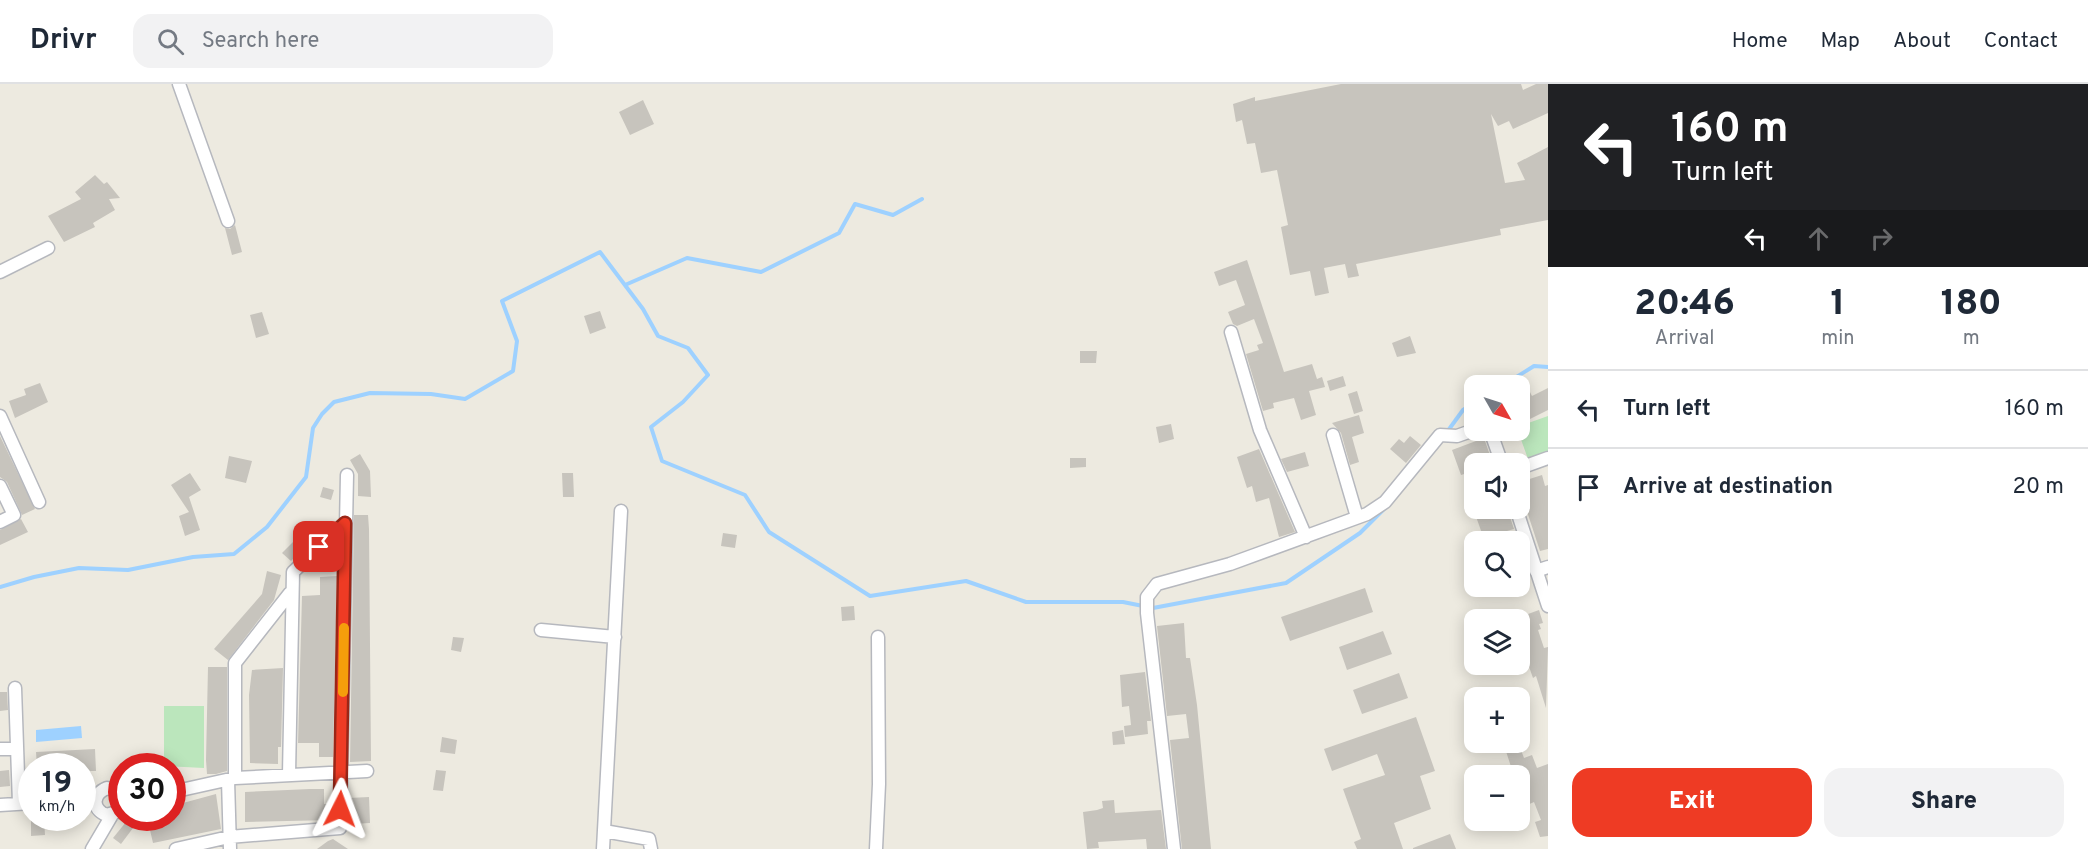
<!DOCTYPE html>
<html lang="en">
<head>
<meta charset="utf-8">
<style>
	body { margin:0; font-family:Overpass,sans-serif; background:#f2f2f3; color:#1f2937; height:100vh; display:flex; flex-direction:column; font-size:22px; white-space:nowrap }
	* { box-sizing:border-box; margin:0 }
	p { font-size:20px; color:#747a83 }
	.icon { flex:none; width:33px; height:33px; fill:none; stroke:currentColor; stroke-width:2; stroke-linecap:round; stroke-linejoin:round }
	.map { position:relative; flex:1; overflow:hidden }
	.sheet { display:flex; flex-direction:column; background:#fff; width:540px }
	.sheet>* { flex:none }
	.banner { background:#202124; color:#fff; overflow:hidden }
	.needle { width:39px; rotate:129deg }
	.tools { position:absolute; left:1464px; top:291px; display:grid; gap:12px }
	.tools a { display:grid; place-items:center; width:66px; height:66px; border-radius:12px; background:#fff; box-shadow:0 3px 15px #0003; font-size:30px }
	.speed { position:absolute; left:18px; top:669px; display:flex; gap:12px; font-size:30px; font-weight:700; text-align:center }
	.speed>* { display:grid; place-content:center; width:78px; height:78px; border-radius:50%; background:#fff; box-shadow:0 3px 15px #0003; line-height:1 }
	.speed small { font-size:15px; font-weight:400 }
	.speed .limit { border:9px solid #d22; background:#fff; color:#111 }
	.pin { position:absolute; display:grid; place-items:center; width:51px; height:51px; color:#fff; margin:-26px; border-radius:12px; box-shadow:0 3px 9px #0006 }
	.me { position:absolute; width:66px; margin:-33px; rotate:3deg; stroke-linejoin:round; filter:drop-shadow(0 0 4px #0008) }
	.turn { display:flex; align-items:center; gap:21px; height:126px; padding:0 24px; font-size:27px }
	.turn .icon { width:78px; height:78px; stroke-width:2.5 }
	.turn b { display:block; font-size:42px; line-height:51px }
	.lanes { display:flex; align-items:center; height:57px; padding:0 24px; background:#0003; justify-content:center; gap:30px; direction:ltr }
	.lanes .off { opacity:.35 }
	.eta { display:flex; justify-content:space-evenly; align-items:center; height:102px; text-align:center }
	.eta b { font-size:36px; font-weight:800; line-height:42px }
	.cta { display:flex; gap:12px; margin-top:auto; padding:12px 24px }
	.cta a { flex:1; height:69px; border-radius:18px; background:#ee3b24; color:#fff; font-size:24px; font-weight:800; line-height:69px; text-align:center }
	.cta a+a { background:#f2f2f3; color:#1f2937 }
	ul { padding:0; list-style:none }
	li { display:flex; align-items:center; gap:18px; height:78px; padding:0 24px; border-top:2px solid #e0e1e3 }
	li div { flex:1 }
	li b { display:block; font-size:22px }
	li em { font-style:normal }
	header { display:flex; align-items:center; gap:36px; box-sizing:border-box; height:84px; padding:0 30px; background:#fff; border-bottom:2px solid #e0e1e3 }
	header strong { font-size:28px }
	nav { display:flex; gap:33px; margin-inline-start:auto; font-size:21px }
	.search { width:420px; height:54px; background:#f2f2f3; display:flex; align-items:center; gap:15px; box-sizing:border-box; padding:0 21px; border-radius:18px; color:#747a83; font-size:22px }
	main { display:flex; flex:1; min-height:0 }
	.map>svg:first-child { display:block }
</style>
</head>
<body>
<header>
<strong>Drivr</strong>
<div class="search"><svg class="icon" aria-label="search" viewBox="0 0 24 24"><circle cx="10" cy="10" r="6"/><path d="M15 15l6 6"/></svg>Search here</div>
<nav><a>Home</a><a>Map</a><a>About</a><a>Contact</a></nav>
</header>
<main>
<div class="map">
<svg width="1548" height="765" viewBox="0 0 1548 765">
	<rect width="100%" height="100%" fill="#edeae0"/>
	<path fill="#bbe6bc" d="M 1548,332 L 1548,367 L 1528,375 L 1518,347 L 1520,342 Z
		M 164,622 L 204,622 L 204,684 L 164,682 Z"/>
	<path fill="#9ed1ff" d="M 81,642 L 82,654 L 36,658 L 36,646 Z"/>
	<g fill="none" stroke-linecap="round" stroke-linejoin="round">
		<path stroke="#9ed1ff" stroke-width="4" d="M 625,201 L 687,174 L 761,188 L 839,149 L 855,120 L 893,131 L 922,115
			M 1502,302 L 1534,282 L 1548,283
			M 1447,348 L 1463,326 L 1474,319
			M 0,503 L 34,493 L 79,484 L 128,486 L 193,473 L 234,470 L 267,443 L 306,393 L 313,344 L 322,330 L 334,318 L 370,309 L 431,310 L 465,315 L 513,287 L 517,257 L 502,217 L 600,168 L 643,225 L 658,252 L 688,264 L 708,291 L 683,318 L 651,343 L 662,377 L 745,411 L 769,448 L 870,512 L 966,497 L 1026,518 L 1123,518 L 1153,524 L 1286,499 L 1360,449 L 1385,424"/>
	</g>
	<path fill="#c7c4bd" d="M 1341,0 L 1521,0 L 1523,6 L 1536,0 L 1548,0 L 1548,29 L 1513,45 L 1509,37 L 1498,42 L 1491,30 L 1505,99 L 1525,96 L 1517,79 L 1548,63 L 1548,136 L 1500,145 L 1501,151 L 1356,180 L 1359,192 L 1348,194 L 1345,180 L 1324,184 L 1329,209 L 1315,212 L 1310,187 L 1290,191 L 1281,143 L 1288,141 L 1277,86 L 1261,89 L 1255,59 L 1247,60 L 1242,36 L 1236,38 L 1233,20 L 1255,13 L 1255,17 Z
		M 643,16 L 654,40 L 630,51 L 619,28 Z
		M 95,91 L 104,100 L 107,98 L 120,114 L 109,115 L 115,126 L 93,139 L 95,143 L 64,158 L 48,132 L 81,115 L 75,108 Z
		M 235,141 L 242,168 L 232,171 L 225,144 L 230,145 Z
		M 1247,176 L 1284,288 L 1312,280 L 1317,295 L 1322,293 L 1325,303 L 1309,307 L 1316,331 L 1301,336 L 1294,314 L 1273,319 L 1274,324 L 1263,327 L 1246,270 L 1259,266 L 1257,261 L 1263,259 L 1254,235 L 1237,242 L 1233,240 L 1228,228 L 1245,221 L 1236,196 L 1219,202 L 1214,188 Z
		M 600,227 L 606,244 L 590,250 L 584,232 Z
		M 262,228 L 269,250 L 256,254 L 250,231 Z
		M 1410,252 L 1416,269 L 1397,273 L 1392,259 Z
		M 1080,267 L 1097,267 L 1096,279 L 1080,279 Z
		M 1343,292 L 1346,302 L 1330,307 L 1327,297 Z
		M 40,299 L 48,318 L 15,334 L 9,317 L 26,311 L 24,305 Z
		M 1548,304 L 1548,326 L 1520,340 L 1520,311 L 1529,306 L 1532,312 Z
		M 1357,307 L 1363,327 L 1354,330 L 1348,310 Z
		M 1359,331 L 1364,349 L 1352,353 L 1359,378 L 1350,381 L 1341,349 L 1332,339 Z
		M 1171,340 L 1174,355 L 1159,359 L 1156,343 Z
		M 0,352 L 35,425 L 22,431 L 7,398 L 0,393 Z
		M 1410,352 L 1421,361 L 1406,379 L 1390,365 L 1399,355 L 1404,359 Z
		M 1484,354 L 1493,380 L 1474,380 L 1474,387 L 1461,391 L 1452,366 Z
		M 1259,365 L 1295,448 L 1279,453 L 1269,414 L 1256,418 L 1252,402 L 1247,404 L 1237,373 Z
		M 1305,368 L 1309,382 L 1287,388 L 1281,375 Z
		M 360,370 L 370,387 L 371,413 L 358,412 L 358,390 L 350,376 Z
		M 229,372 L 252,377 L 246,399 L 225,394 Z
		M 1070,374 L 1086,374 L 1086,383 L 1070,384 Z
		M 190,389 L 201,406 L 189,413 L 200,446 L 185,452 L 179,432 L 189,428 L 171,401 Z
		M 562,389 L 573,389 L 574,413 L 563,413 Z
		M 1542,391 L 1545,402 L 1548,401 L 1548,465 L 1540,467 L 1520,406 L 1520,398 Z
		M 323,403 L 334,406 L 331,416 L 320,413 Z
		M 1473,424 L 1507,424 L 1514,445 L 1507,447 L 1511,458 L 1485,458 Z
		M 354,431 L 368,431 L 369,445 L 371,677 L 350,678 Z
		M 21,435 L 28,448 L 0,461 L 0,446 Z
		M 309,442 L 318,450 L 291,477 L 282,469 Z
		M 723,449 L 737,451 L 735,464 L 721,462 Z
		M 267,487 L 281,491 L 274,516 L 228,576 L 214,565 L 262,510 Z
		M 337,492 L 333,673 L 319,673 L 319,659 L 298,659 L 302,512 L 320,511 L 320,493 Z
		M 1365,504 L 1373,528 L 1290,557 L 1281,533 Z
		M 854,522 L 855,536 L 842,537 L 841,523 Z
		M 1539,526 L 1543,539 L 1539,540 L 1541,545 L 1538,546 L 1544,564 L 1548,563 L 1546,624 L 1536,592 L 1533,594 L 1520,557 L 1520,533 Z
		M 1184,539 L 1186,574 L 1190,574 L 1197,621 L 1211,765 L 1182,765 L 1170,656 L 1189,654 L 1186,630 L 1167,632 L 1157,542 Z
		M 1383,547 L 1392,570 L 1347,586 L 1339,563 Z
		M 453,553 L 464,554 L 461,568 L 451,566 Z
		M 208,583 L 227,583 L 227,687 L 216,690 L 207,690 L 206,676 Z
		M 283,584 L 281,663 L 278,663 L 278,680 L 250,679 L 249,611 L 252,586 Z
		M 1145,588 L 1151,637 L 1147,637 L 1148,650 L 1125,653 L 1124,642 L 1131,641 L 1129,622 L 1122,623 L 1120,591 Z
		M 1399,589 L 1408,614 L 1362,630 L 1353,606 Z
		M 0,608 L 7,608 L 8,626 L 0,627 Z
		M 1416,633 L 1435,687 L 1420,692 L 1431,725 L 1394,739 L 1403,765 L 1357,765 L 1354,758 L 1361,755 L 1343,705 L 1385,691 L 1377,670 L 1332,687 L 1324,665 Z
		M 1123,646 L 1125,660 L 1113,661 L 1112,648 Z
		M 442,653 L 457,656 L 455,670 L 440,668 Z
		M 1503,658 L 1518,658 L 1524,674 L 1532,671 L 1537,684 L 1548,680 L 1548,752 L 1540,753 L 1535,738 L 1541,736 L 1534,718 L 1525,722 L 1520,706 L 1520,692 L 1514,692 Z
		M 95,665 L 96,687 L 82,687 L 82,682 L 37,682 L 36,668 Z
		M 9,686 L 10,702 L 0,703 L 0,687 Z
		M 436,686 L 446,687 L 443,707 L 433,706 Z
		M 310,705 L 324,705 L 324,720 L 332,720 L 332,736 L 245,738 L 245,708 Z
		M 216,710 L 221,745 L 153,759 L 150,746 L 166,742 L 165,734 L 172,734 L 172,722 Z
		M 369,713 L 370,739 L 352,740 L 352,737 L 348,737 L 349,714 Z
		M 1114,716 L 1115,729 L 1161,726 L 1166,765 L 1147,765 L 1146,755 L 1098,758 L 1099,764 L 1087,765 L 1083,728 L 1097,726 L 1103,724 L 1102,717 Z
		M 44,736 L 45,751 L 31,752 L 31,737 Z
		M 126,738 L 133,744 L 121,760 L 113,754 Z
		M 1450,750 L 1456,765 L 1413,765 L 1413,764 Z
		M 333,755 L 348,765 L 317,765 L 328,757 Z"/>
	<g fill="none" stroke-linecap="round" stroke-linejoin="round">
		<defs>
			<path id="minor" d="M 179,0 L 228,137
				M 0,188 L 48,164
				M 1231,248 L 1260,346 L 1306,453
				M 0,332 L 39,418
				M 1490,346 L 1502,380
				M 1333,351 L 1357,433
				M 1520,384 L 1548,374
				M 0,402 L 14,431 L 0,438
				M 1516,424 L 1548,522
				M 1536,487 L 1548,483
				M 541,546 L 615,553
				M 15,604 L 19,720
				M 0,665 L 16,665
				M 289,690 L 293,488 L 345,439
				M 235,694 L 235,579 L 290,509
				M 228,696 L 230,765
				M 172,708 L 235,694 L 367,687
				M 122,713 L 115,706 L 107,704 C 93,710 91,724 106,731 L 117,728 L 122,721
				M 0,721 L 32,719
				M 604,747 L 649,755 L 651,765
				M 92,765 L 112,731
				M 176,765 L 229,753 L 340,744 L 347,391
				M 603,765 L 621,427
				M 876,765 L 879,700 L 878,553
				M 1174,765 L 1147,529 L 1147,513 L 1157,500 L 1230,480 L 1367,430 L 1385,418 L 1440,351 L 1457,352 L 1474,346"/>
		</defs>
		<use href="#minor" stroke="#b6b8be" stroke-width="15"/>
		<use href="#minor" stroke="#fff" stroke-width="12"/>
	</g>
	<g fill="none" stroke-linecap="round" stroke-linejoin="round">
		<defs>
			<path id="route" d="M 319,463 L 345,439 L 340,725"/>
		</defs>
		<use href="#route" stroke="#9b2617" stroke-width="15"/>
		<use href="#route" stroke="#ee3b24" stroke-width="10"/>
		<path stroke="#f59e0b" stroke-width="10" d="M 343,608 L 344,544"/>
	</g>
</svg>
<div class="tools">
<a><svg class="needle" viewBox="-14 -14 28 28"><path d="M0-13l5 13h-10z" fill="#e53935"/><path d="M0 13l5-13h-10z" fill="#747a83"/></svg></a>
<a><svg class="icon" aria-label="sound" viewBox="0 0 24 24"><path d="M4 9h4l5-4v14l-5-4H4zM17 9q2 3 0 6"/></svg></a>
<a><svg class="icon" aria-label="search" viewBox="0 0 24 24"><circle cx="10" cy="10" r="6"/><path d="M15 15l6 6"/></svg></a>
<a><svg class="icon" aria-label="layers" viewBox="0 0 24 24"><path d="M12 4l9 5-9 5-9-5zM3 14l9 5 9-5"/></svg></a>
<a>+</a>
<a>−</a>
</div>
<div class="speed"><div>19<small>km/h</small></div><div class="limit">30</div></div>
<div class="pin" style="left:319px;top:463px;background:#d93025"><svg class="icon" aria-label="arrive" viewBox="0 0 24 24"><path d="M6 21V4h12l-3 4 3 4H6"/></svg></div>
<svg class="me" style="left:340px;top:725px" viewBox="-20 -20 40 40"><path d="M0-17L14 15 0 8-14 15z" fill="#ee3b24" stroke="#fff" stroke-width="4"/></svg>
</div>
<section class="sheet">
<div class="banner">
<div class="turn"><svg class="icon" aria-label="left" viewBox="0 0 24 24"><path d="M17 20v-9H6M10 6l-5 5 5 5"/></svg><div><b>160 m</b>Turn left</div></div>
<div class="lanes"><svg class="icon" aria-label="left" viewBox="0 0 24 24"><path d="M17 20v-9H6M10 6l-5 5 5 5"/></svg><svg class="icon off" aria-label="ahead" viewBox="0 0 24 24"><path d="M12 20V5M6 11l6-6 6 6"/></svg><svg class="icon off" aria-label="right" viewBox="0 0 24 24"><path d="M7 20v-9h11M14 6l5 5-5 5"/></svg></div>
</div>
<div class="eta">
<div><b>20:46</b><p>Arrival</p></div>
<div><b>1</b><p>min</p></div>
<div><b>180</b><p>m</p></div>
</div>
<ul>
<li><svg class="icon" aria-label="left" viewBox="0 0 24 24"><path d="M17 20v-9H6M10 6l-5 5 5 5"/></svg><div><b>Turn left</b></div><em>160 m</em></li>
<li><svg class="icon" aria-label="arrive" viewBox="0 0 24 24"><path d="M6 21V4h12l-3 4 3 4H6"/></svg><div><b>Arrive at destination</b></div><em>20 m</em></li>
</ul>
<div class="cta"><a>Exit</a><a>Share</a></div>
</section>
</main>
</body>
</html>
